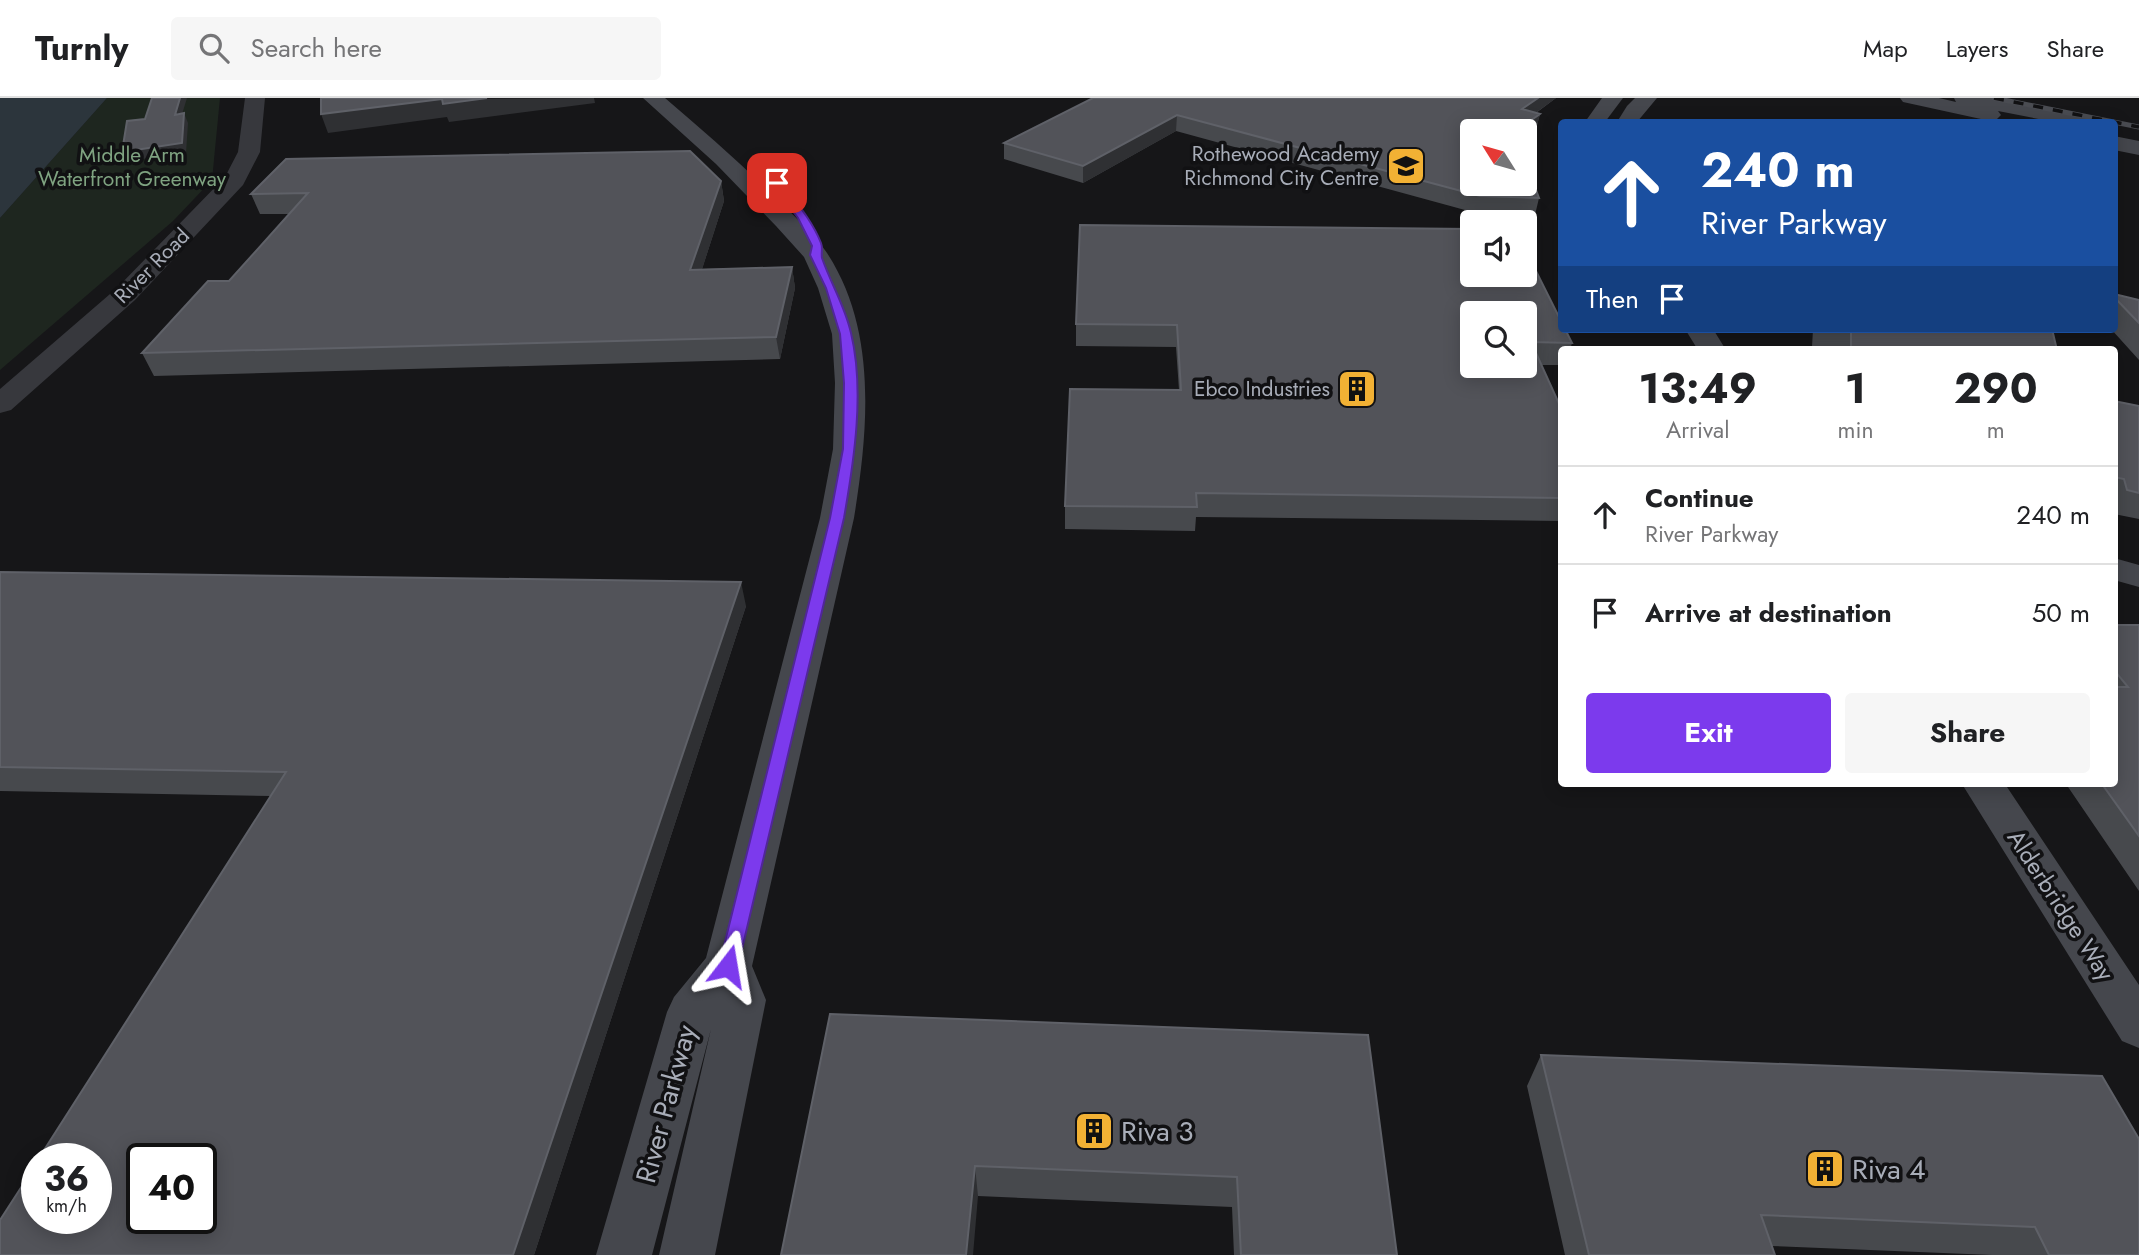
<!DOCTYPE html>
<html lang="en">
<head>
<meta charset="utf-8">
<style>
	body { margin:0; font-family:Jost,sans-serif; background:#f6f6f6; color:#202124; height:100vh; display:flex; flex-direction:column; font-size:26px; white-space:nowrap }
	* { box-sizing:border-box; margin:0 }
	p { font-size:23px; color:#757577 }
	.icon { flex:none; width:38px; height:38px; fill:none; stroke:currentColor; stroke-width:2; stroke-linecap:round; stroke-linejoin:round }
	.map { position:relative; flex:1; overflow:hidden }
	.drawer { position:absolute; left:1558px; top:248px; width:560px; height:441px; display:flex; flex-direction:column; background:#fff; border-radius:7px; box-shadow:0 4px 18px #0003 }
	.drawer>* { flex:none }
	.guide { position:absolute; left:1558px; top:21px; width:560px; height:214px; border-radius:7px; box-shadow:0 4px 18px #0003; background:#1a4fa0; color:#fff; overflow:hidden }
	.needle { width:46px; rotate:307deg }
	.fabs { position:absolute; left:1460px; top:21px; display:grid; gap:14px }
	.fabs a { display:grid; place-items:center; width:77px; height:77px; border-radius:7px; background:#fff; box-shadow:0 4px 18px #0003; font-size:35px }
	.speed { position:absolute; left:21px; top:1045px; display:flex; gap:14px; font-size:35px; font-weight:700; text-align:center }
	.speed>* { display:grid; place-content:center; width:91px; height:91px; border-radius:50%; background:#fff; box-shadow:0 4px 18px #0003; line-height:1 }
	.speed small { font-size:18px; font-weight:400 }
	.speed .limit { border:4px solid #111; border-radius:10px; background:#fff; color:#111 }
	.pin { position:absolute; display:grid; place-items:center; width:60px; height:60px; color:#fff; margin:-30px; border-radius:14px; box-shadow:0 4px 10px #0006 }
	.me { position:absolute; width:77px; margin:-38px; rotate:14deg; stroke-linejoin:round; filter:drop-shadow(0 0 5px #0008) }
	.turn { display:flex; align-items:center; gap:24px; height:147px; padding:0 28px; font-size:32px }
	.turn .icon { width:91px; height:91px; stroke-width:2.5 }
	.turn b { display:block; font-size:49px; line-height:60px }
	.then { display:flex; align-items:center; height:66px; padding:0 28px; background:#0003; gap:14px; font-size:26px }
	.eta { display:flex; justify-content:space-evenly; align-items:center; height:119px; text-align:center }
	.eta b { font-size:42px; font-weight:700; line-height:49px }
	.primary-button { display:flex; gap:14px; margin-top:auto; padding:14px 28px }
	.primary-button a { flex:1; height:80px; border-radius:7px; background:#7c3aed; color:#fff; font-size:28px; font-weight:700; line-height:80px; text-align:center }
	.primary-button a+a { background:#f6f6f6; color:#202124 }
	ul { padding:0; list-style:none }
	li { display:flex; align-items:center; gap:21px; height:98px; padding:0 28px; border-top:2px solid #e0e0e0 }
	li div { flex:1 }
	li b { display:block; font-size:26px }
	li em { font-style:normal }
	header { display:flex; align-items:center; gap:42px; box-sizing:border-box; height:98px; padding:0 35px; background:#fff; border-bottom:2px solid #e0e0e0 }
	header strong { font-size:33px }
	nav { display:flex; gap:38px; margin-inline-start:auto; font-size:24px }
	.search { width:490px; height:63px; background:#f6f6f6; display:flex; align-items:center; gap:18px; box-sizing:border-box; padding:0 24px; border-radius:7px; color:#757577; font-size:26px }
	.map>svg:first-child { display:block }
</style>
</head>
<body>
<header>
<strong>Turnly</strong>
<div class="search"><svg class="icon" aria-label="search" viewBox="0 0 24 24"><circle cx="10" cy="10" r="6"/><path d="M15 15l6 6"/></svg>Search here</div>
<nav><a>Map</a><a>Layers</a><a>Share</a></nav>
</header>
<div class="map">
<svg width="2139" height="1157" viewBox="0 0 2139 1157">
	<rect width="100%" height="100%" fill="#161618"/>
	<path fill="#1e261f" d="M 107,0 L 220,0 L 212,82 L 173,123 L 0,272 L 0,120 Z"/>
	<path fill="#2c353c" d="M 0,0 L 107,0 L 0,120 Z"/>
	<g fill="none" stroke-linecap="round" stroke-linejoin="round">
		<path fill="#37383d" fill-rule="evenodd" d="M 245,0 L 265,0 L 260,54 L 243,87 L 135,202 L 11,312 L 0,315 L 0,291 L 117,190 L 225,79 L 238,54 Z"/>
		<path fill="#45474d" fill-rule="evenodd" d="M 643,0 L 665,0 C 706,35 746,70 784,108 C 798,122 816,138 827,155 C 878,233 868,333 854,420 L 752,868 L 766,902 L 715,1157 L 659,1157 L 711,931 L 652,1157 L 596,1157 L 667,914 L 674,899 L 706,860 L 820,420 L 833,351 L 835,285 L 832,236 L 818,190 L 804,159 L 776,128 L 716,66 Z
			M 1602,0 L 1623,0 L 1605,24 L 1585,24 Z
			M 1635,0 L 1657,0 L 1637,24 L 1617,24 L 1627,8 Z
			M 1900,0 L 1939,0 L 1956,4 L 1954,0 L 1995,0 L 2083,18 L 2091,19 L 2094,24 L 2054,24 L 1998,13 L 2001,17 L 1997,21 L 1990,23 L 1903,4 Z
			M 2114,38 L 2139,43 L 2139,57 L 2114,52 Z
			M 1685,231 L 1713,231 L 1726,252 L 1698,252 Z
			M 2114,460 L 2139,467 L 2139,489 L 2114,482 Z
			M 1962,686 L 2005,686 L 2139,887 L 2139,950 L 2122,943 Z"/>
		<defs>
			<path id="rail" d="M 1994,0 L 2139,29"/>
		</defs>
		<use href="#rail" stroke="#4a4c52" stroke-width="5"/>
		<use href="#rail" stroke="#111113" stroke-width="3.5" stroke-dasharray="10" stroke-linecap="butt"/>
	</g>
	<path fill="#47494d" d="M 1093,0 L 1556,0 L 1536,15 L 1540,16 L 1536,31 L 1472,33 L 1539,100 L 1535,117 L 1476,115 L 1176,33 L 1083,85 L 1004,61 L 1004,45 Z
		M 721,83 L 724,103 L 702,171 L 792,169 L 795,190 L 780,261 L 154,278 L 142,255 L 229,183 L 289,116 L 260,116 L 251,96 Z
		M 1472,177 L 1572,245 L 1570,252 L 1561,252 L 1561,267 L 1541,267 L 1561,310 L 1561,423 L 1196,419 L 1195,433 L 1065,431 L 1065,408 L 1179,292 L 1176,249 L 1076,248 L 1076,226 Z
		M 2114,199 L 2139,225 L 2139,262 L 2111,231 L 2114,231 Z
		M 1813,231 L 2052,231 L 2057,252 L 1830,252 L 1812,249 Z
		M 2114,303 L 2139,308 L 2139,421 L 2114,416 Z
		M 0,474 L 746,508 L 534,1157 L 0,1157 L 271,698 L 0,693 Z
		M 2114,527 L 2139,527 L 2139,793 L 2066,686 L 2114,686 Z
		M 830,916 L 1368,937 L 1397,1157 L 1234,1157 L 1232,1109 L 978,1098 Z
		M 1541,957 L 2139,1157 L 1992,1157 L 1771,1148 L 1775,1157 L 1565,1157 L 1527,988 Z"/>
	<path fill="#2f3033" d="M 180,0 L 187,0 L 179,26 L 175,17 Z
		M 594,0 L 595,5 L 449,24 L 447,19 L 328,35 L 321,16 L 442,1 Z
		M 1538,0 L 1556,0 L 1519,27 L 1522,11 Z
		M 184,15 L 188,25 L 186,55 L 127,63 L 122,54 Z
		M 1540,16 L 1536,31 L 1524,40 L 1524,33 L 1516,33 Z
		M 1177,17 L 1176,33 L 1083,85 L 1083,68 Z
		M 721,83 L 724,103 L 695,193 L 690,172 Z
		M 792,169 L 795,190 L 780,261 L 776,239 Z
		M 741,484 L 746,508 L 534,1157 L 513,1157 Z
		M 975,1068 L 978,1098 L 973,1157 L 966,1157 Z"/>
	<path fill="#525359" stroke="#5f6168" stroke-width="2" fill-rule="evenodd" d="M 152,0 L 180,0 L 175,17 L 184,15 L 182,45 L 122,54 L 127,23 L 145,21 Z
		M 321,0 L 487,0 L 443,6 L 442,1 L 321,16 Z
		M 1093,0 L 1538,0 L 1522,11 L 1540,16 L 1516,33 L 1472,33 L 1472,86 L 1524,86 L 1524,60 L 1539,100 L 1480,98 L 1177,17 L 1083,68 L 1004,45 Z
		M 690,53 L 721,83 L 690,172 L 792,169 L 776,239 L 142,255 L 208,183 L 229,183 L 308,95 L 251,96 L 286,61 Z
		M 1080,127 L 1472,131 L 1472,177 L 1524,177 L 1524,173 L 1536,173 L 1561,223 L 1561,231 L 1565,231 L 1572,245 L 1531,244 L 1561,310 L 1561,400 L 1196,395 L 1197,409 L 1065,408 L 1070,291 L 1181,292 L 1177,227 L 1076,226 ZM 1472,215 L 1524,215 L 1524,268 L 1472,268 Z
		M 2114,196 L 2139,202 L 2139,225 L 2114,199 Z
		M 1845,231 L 2052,231 L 2057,252 L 1851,252 L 1851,232 Z
		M 2114,303 L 2139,308 L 2139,395 L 2127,392 L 2124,381 L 2114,379 Z
		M 0,474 L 741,484 L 513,1157 L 0,1157 L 0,1122 L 37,1065 L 37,1120 L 96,1120 L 96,1060 L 39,1060 L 286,674 L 0,669 ZM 142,1060 L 201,1060 L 201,1120 L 142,1120 Z
		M 2114,527 L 2139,527 L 2139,738 L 2102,686 L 2114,686 L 2114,589 L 2128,589 L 2114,572 Z
		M 830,916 L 1368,937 L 1397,1157 L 1241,1157 L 1237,1079 L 975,1068 L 966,1157 L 781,1157 Z
		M 1541,957 L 2102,978 L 2139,1041 L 2139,1157 L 2049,1157 L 2035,1129 L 1761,1117 L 1775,1157 L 1589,1157 Z"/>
	<path fill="#7c3aed" stroke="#51269a" stroke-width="2" d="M 773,83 L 780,83 C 795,103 812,122 821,145 C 823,150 821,155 822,160 C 831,186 845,208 851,235 C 865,293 854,363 844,420 L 738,868 L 735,874 L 728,876 L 721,874 L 719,868 L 830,420 L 843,351 L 844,285 L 840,236 L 826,190 L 810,157 L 812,148 L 798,120 L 772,85 Z"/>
	<defs>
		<symbol id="school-square" viewBox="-11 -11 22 22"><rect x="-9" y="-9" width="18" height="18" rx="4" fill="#f2b134" stroke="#111113"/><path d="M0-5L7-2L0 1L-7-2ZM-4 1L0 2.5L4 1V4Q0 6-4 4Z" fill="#111"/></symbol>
		<symbol id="building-square" viewBox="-11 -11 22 22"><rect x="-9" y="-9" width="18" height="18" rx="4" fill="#f2b134" stroke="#111113"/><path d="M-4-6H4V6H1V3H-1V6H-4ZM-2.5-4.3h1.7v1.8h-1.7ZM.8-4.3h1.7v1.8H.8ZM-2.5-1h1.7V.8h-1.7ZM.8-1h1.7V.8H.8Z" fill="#111"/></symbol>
	</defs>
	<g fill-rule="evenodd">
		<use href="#school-square" x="1384" y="46" width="44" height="44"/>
		<use href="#building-square" x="1335" y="269" width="44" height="44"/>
		<use href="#building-square" x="1072" y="1011" width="44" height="44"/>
		<use href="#building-square" x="1803" y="1049" width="44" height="44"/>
	</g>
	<g text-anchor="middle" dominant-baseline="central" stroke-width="7" stroke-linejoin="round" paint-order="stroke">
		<g font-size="21" fill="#a8adb8" stroke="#111113" text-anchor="end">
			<text x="1379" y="56">Rothewood Academy<tspan x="1379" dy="24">Richmond City Centre</tspan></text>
			<text x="1330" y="291">Ebco Industries</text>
		</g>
		<g font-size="21" fill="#7fa381" stroke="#111113">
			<text x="132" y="57">Middle Arm<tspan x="132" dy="24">Waterfront Greenway</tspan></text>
		</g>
		<g font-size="21" fill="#a8adb8" stroke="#111113">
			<text transform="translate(152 168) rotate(-45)">River Road</text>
		</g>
		<g font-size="24" fill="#a8adb8" stroke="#111113">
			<text transform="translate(2061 807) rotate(57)">Alderbridge Way</text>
		</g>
		<g font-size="28" fill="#a8adb8" stroke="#111113">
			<text transform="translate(666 1006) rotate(-75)">River Parkway</text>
		</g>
		<g font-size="28" fill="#a8adb8" stroke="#111113" text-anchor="start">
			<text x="1121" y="1033">Riva 3</text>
			<text x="1852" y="1071">Riva 4</text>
		</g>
	</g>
</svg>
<div class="fabs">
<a><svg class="needle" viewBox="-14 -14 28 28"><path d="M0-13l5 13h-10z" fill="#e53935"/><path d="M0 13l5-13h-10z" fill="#757577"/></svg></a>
<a><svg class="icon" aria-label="sound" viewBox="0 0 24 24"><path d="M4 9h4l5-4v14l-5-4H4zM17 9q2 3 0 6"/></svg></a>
<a><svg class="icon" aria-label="search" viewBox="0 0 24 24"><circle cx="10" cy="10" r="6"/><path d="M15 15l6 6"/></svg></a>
</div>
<div class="speed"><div>36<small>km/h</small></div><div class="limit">40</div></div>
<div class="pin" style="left:777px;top:85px;background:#d93025"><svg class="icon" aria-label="arrive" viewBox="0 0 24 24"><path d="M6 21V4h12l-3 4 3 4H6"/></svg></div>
<svg class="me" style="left:728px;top:868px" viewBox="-20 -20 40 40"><path d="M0-17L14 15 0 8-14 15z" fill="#7c3aed" stroke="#fff" stroke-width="4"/></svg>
<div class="guide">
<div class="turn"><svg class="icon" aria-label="ahead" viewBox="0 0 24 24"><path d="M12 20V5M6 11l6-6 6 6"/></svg><div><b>240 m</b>River Parkway</div></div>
<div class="then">Then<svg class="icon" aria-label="arrive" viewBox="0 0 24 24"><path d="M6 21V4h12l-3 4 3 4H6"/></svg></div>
</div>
<section class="drawer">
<div class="eta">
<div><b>13:49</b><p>Arrival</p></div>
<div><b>1</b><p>min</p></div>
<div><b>290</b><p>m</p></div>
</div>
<ul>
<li><svg class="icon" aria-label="ahead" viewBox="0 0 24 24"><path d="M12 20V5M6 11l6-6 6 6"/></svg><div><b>Continue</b><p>River Parkway</p></div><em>240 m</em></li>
<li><svg class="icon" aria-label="arrive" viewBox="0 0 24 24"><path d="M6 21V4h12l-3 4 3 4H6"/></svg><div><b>Arrive at destination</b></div><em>50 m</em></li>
</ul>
<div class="primary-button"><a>Exit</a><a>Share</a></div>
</section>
</div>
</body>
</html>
